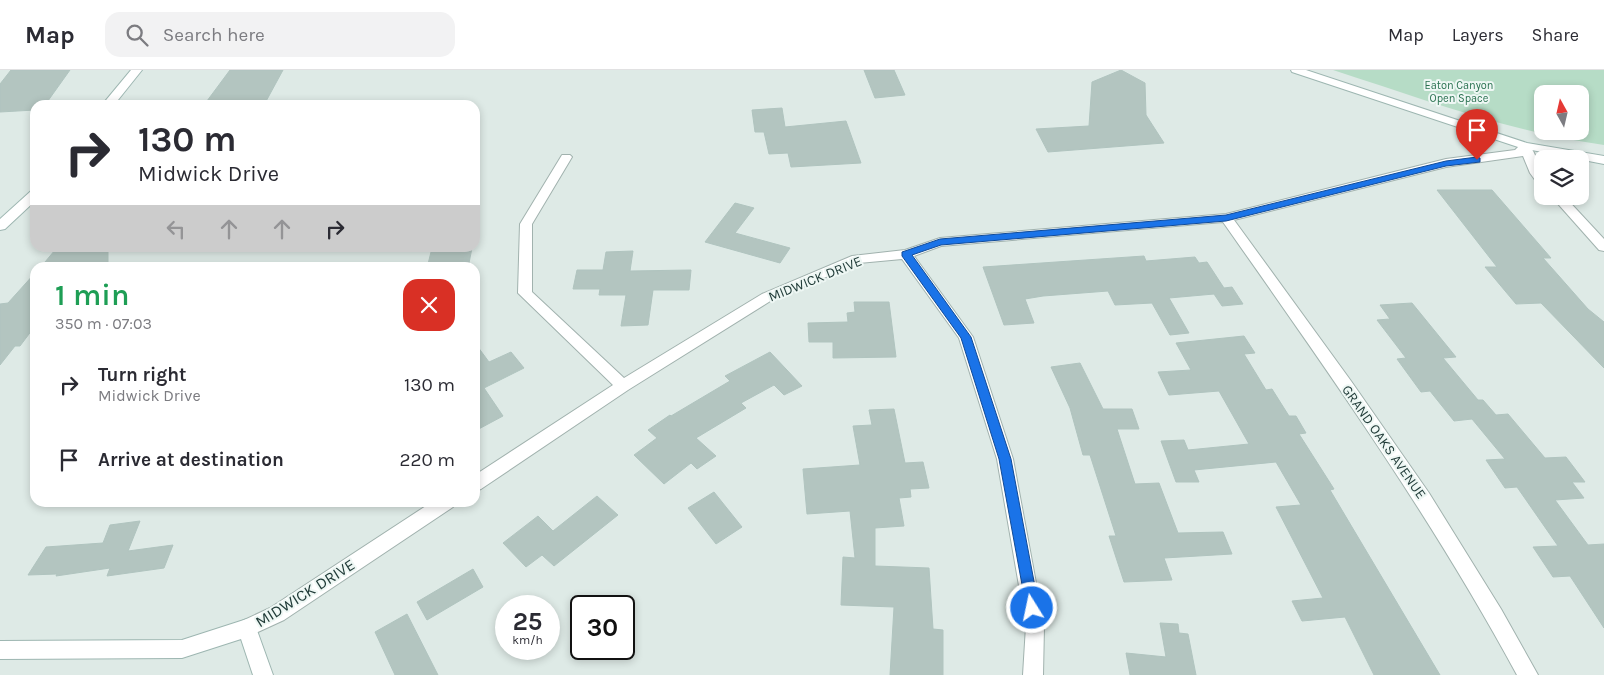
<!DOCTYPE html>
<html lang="en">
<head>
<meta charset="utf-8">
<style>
	body { margin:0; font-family:Karla,sans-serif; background:#f2f2f3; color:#2b2b33; height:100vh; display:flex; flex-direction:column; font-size:19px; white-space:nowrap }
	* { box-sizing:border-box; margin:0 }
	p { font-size:16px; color:#7c7c81 }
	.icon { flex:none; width:28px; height:28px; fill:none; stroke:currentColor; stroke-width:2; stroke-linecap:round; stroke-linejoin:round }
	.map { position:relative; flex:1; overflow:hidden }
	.side { position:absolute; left:30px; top:192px; width:450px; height:245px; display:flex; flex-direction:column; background:#fff; border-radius:15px; box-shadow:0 2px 8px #0003 }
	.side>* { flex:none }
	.hud { position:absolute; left:30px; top:30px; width:450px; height:152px; border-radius:15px; box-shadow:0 2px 8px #0003; background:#fff; color:#2b2b33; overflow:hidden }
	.needle { width:32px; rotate:352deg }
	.fabs { position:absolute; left:1534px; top:15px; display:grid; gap:10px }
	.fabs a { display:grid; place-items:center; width:55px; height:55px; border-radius:10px; background:#fff; box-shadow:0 2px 8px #0003; font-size:25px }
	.speed { position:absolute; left:495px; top:525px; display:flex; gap:10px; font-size:25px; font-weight:700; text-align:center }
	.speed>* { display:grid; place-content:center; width:65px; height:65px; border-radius:50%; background:#fff; box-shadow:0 2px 8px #0003; line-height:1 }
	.speed small { font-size:12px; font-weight:400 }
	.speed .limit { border:2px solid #111; border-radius:8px; background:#fff; color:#111 }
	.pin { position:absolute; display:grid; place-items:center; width:42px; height:42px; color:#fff; margin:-51px -21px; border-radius:50% 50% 50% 0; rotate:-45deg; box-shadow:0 0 5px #0007 }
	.pin .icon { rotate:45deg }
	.me { position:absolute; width:55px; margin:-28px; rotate:350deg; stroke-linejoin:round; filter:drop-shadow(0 0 4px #0008) }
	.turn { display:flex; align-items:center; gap:18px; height:105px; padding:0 25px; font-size:22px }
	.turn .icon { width:65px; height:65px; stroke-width:2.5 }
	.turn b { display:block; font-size:35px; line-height:42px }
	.lanes { display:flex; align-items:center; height:48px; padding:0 25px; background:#0003; justify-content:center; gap:25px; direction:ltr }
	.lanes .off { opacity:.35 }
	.round { display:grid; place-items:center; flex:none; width:52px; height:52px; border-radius:15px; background:#f2f2f3 }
	.summary { display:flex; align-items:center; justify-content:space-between; height:85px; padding:0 25px }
	h1 { font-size:30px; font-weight:600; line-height:38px; color:#1e9e55 }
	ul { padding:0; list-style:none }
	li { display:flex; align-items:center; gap:15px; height:75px; padding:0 25px }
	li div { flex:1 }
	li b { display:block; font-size:19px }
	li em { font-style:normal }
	header { display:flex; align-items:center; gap:30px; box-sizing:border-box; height:70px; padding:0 25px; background:#fff; border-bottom:1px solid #e1e1e2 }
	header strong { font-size:24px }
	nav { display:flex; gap:28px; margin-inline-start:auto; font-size:18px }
	.search { width:350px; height:45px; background:#f2f2f3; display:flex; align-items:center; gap:12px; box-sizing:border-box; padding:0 18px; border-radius:15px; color:#7c7c81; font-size:19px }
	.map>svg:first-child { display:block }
</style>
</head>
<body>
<header>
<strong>Map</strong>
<div class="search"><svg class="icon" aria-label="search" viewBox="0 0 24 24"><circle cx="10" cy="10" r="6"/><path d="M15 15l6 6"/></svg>Search here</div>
<nav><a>Map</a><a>Layers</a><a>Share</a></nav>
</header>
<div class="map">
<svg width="1604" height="605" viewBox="0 0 1604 605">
	<rect width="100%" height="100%" fill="#deeae6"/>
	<path fill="#b6dcc6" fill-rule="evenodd" d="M 1333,0 L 1604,0 L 1604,75 C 1510,62 1423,29 1333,0 ZM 1542,24 L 1580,24 L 1580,61 L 1542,61 Z"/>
	<path fill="#b3c5c0" stroke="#b0c4bf" d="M 11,0 L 70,0 L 45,35 L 35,35 L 35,40 L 0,42 L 0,14 Z
		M 230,0 L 283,0 L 264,35 L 204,35 Z
		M 864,0 L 894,0 L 905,25 L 875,28 Z
		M 1121,0 L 1145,13 L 1146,45 L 1164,73 L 1048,82 L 1036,59 L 1089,56 L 1092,12 Z
		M 782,38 L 785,57 L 846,51 L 861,93 L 791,97 L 788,83 L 769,84 L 764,62 L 755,62 L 752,40 Z
		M 1437,120 L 1492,120 L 1551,188 L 1543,188 L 1588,239 L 1604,252 L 1604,298 L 1541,233 L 1516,234 L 1485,197 L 1497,197 Z
		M 735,133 L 754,138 L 735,163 L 790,178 L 780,193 L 705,172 Z
		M 432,178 L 472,178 L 468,198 L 427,198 Z
		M 55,180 L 108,181 L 108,198 L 40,198 Z
		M 633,181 L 630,201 L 691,200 L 689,220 L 653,220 L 648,255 L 621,256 L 626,225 L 599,225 L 600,219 L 573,219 L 577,200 L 603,200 L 606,182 Z
		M 1144,186 L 1146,191 L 1195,187 L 1199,193 L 1207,192 L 1224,218 L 1232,217 L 1243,234 L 1222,236 L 1214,224 L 1169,228 L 1189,263 L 1170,265 L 1152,233 L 1115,235 L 1108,221 L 1043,226 L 1025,229 L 1034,253 L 1004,255 L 983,197 Z
		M 35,203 L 35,256 L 20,276 L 15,276 L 0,295 L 0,234 L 8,233 Z
		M 854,232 L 889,232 L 896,287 L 833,288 L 833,272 L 809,272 L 808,253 L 848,252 L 847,243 L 855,242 Z
		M 1412,233 L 1456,287 L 1443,288 L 1478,330 L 1483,330 L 1496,345 L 1508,344 L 1545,388 L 1566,387 L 1585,412 L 1572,412 L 1584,428 L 1555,430 L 1588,475 L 1604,474 L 1604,558 L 1570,506 L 1553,507 L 1533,477 L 1558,476 L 1517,417 L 1505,418 L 1486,390 L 1505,389 L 1472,349 L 1454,351 L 1430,321 L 1421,322 L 1397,289 L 1406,288 L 1377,250 L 1390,249 L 1380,235 Z
		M 1244,266 L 1255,283 L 1244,284 L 1266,320 L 1272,319 L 1289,346 L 1296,346 L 1306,363 L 1299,364 L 1334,419 L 1330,420 L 1440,605 L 1374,605 L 1345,547 L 1302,551 L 1292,531 L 1323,528 L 1276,437 L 1301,435 L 1276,392 L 1194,400 L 1199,412 L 1176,412 L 1161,371 L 1184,370 L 1188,380 L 1249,374 L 1219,321 L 1169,325 L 1158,302 L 1191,300 L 1176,273 Z
		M 475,273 L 489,292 L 511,282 L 524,298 L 484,318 L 503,346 L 475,361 Z
		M 770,282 L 802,316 L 784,325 L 774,315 L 741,333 L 746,338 L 696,368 L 716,386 L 697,399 L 691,393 L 664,414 L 634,385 L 657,368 L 648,360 L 670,345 L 671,346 L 730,311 L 725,306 Z
		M 1080,293 L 1103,339 L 1132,339 L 1139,359 L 1117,359 L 1135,414 L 1159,413 L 1178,463 L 1223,462 L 1232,484 L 1164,488 L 1172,510 L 1124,512 L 1109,466 L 1116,466 L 1090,385 L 1083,385 L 1070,338 L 1051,297 Z
		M 894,339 L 905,393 L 923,392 L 929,418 L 910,419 L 911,427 L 899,428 L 904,456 L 875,458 L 875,496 L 929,498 L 933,559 L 943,560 L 943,605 L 890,605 L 894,537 L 841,535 L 843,487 L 855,488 L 850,441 L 807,444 L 803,399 L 860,395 L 853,356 L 872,355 L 869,340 Z
		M 714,422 L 742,457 L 716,474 L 688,438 Z
		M 597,426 L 618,445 L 554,496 L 542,485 L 526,497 L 503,473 L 538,446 L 553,461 Z
		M 140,451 L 128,481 L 173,475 L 164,498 L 107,506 L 110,498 L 56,506 L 57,504 L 28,505 L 46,477 L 103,473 L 110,455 Z
		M 473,499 L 483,517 L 427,550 L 417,532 Z
		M 407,544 L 438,605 L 395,605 L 375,562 Z
		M 1160,553 L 1178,554 L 1179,563 L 1188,564 L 1196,605 L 1130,605 L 1126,583 L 1166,587 Z"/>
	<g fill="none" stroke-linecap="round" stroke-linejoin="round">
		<defs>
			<path id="street" d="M 1525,73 C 1535,75 1542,105 1542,115 L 1538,114 L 1530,103 L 1523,86 L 1446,97 L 1234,150 L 1351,311 L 1429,423 L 1501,539 L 1538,605 L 1517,605 C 1431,446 1327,300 1223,152 L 941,176 L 914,186 L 973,267 L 1013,389 L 1044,556 L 1043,605 L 1023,605 L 1026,556 L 997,389 L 959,268 L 902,189 L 859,193 L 772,230 L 628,320 L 481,419 L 475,421 L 475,405 L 613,315 L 518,223 L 520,154 L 562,85 L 570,85 L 572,87 L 532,154 L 532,222 L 624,308 L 762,224 L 852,186 L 905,180 L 940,168 L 1226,144 L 1446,89 L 1515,80 L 1521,74 Z
				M 1551,126 L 1564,126 L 1604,169 L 1604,181 L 1599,180 Z
				M 432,432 L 455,432 L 453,437 L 284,550 L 247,567 L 240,564 L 238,558 L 240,552 L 270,538 Z"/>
			<path id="secondary" d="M 131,0 L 142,0 L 114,35 L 102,35 Z
				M 1291,0 L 1306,0 L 1527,73 L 1604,86 L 1604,94 L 1521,78 L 1292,2 Z
				M 35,120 L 35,131 L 5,159 L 0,160 L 0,149 L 31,121 Z
				M 247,549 L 254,552 L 273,605 L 253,605 L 241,569 L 182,588 L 0,589 L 0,571 L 182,570 Z"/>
		</defs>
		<use href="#street" stroke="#a1b2ae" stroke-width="2"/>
		<use href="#secondary" stroke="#9db6b1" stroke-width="2"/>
		<use href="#street" fill="#fff" fill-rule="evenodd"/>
		<use href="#secondary" fill="#fff" fill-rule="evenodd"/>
	</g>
	<path fill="#1a73e8" stroke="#114b97" d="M 1477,87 L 1480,88 L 1480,92 L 1446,96 L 1226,151 L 941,175 L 912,185 L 971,267 L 1011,389 L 1039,538 L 1037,542 L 1032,544 L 1027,542 L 999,389 L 961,268 L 902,186 L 902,182 L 940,169 L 1226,145 L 1446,91 Z"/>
	<g text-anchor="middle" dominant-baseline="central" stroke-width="4" stroke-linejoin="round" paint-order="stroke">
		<g font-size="11" fill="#297150" stroke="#eef7f4">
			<text x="1459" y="15">Eaton Canyon<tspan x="1459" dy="13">Open Space</tspan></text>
		</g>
		<g font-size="14" fill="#1f3a37" stroke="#eef7f4">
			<text transform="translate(815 209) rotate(-22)">MIDWICK DRIVE</text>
			<text transform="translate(1384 372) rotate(55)">GRAND OAKS AVENUE</text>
		</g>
		<g font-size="16" fill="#1f3a37" stroke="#eef7f4">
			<text transform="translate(305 523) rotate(-32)">MIDWICK DRIVE</text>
		</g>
	</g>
</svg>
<div class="fabs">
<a><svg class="needle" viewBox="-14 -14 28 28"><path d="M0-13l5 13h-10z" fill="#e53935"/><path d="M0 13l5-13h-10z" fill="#7c7c81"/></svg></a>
<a><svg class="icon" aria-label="layers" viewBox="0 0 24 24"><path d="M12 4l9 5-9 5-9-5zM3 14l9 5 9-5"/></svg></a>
</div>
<div class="speed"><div>25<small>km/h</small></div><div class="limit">30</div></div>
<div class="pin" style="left:1477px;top:90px;background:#d93025"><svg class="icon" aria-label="arrive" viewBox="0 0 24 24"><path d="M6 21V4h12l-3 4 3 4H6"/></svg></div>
<svg class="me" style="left:1032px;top:538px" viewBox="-20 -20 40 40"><circle r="17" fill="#1a73e8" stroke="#fff" stroke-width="3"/><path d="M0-11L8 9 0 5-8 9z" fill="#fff"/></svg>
<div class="hud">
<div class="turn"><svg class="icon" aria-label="right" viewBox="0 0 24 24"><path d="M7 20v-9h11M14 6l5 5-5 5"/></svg><div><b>130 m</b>Midwick Drive</div></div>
<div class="lanes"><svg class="icon off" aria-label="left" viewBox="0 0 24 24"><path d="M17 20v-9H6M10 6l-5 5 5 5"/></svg><svg class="icon off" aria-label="ahead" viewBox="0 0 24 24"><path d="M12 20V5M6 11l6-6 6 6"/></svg><svg class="icon off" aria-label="ahead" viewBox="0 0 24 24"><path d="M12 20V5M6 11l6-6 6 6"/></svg><svg class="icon" aria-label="right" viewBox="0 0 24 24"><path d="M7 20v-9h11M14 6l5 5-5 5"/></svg></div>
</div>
<section class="side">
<div class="summary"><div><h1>1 min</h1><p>350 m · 07:03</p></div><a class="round" style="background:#d93025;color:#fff"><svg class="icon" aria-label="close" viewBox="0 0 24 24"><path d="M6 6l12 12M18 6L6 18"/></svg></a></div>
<ul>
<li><svg class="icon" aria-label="right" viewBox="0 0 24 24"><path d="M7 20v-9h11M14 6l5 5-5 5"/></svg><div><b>Turn right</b><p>Midwick Drive</p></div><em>130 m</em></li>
<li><svg class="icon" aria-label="arrive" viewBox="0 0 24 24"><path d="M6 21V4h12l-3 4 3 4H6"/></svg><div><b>Arrive at destination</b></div><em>220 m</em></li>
</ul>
</section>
</div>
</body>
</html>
